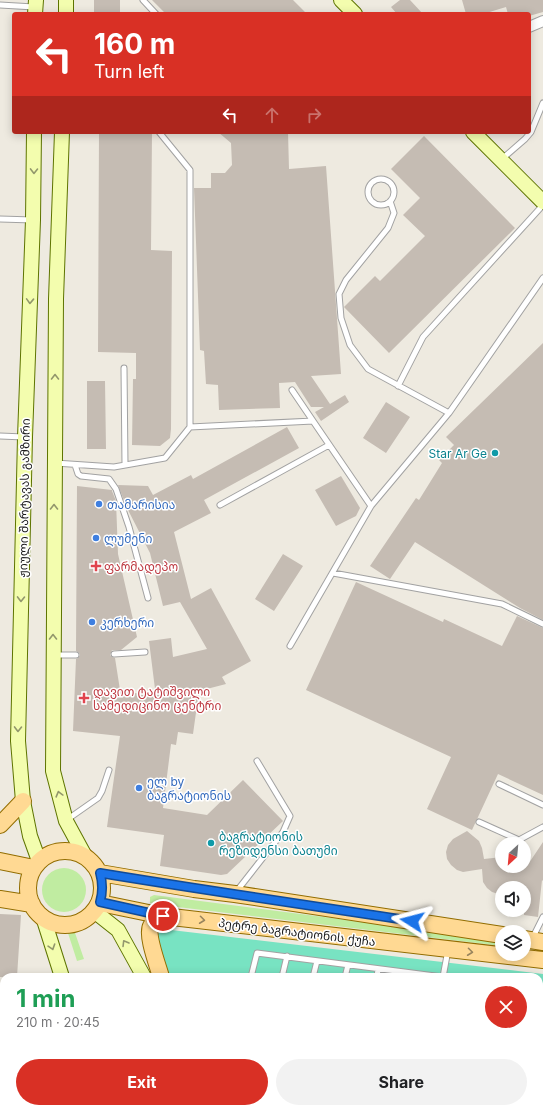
<!DOCTYPE html>
<html lang="en">
<head>
<meta charset="utf-8">
<style>
	body { margin:0; font-family:Inter,"Noto Sans Georgian",sans-serif; background:#f2f2f2; color:#202124; height:100vh; display:flex; flex-direction:column; font-size:15px; white-space:nowrap }
	* { box-sizing:border-box; margin:0 }
	p { font-size:13px; color:#757577 }
	.icon { flex:none; width:22px; height:22px; fill:none; stroke:currentColor; stroke-width:2; stroke-linecap:round; stroke-linejoin:round }
	.map { position:relative; flex:1; overflow:hidden }
	.details { position:absolute; left:0px; top:973px; width:543px; height:140px; display:flex; flex-direction:column; background:#fff; border-radius:12px 12px 0 0; box-shadow:0 2px 10px #0003 }
	.details>* { flex:none }
	.banner { position:absolute; left:12px; top:12px; width:519px; height:122px; border-radius:4px; box-shadow:0 2px 10px #0003; background:#d93025; color:#fff; overflow:hidden }
	.needle { width:26px; rotate:206deg }
	.controls { position:absolute; left:495px; top:837px; display:grid; gap:8px }
	.controls a { display:grid; place-items:center; width:36px; height:36px; border-radius:50%; background:#fff; box-shadow:0 2px 10px #0003; font-size:20px }
	.pin { position:absolute; display:grid; place-items:center; width:34px; height:34px; color:#fff; margin:-17px; border:2px solid #fff; border-radius:50%; box-shadow:0 1px 4px #0007 }
	.me { position:absolute; width:44px; margin:-22px; rotate:279deg; stroke-linejoin:round; filter:drop-shadow(0 0 3px #0008) }
	.turn { display:flex; align-items:center; gap:14px; height:84px; padding:0 16px; font-size:18px }
	.turn .icon { width:52px; height:52px; stroke-width:2.5 }
	.turn b { display:block; font-size:28px; line-height:34px }
	.lanes { display:flex; align-items:center; height:38px; padding:0 16px; background:#0003; justify-content:center; gap:20px; direction:ltr }
	.lanes .off { opacity:.35 }
	.round { display:grid; place-items:center; flex:none; width:42px; height:42px; border-radius:21px; background:#f2f2f2 }
	.overview { display:flex; align-items:center; justify-content:space-between; height:68px; padding:0 16px }
	h1 { font-size:24px; font-weight:700; line-height:30px; color:#1e9e55 }
	.action { display:flex; gap:8px; margin-top:auto; padding:8px 16px }
	.action a { flex:1; height:46px; border-radius:24px; background:#d93025; color:#fff; font-size:16px; font-weight:700; line-height:46px; text-align:center }
	.action a+a { background:#f2f2f2; color:#202124 }
	.map>svg:first-child { display:block }
</style>
</head>
<body>
<div class="map">
<svg width="543" height="1113" viewBox="0 0 543 1113">
	<rect width="100%" height="100%" fill="#eeeae0"/>
	<path fill="#c0eca1" d="M42 890a22 22 0 1 1 44 0a22 22 0 1 1-44 0Z
		M 154,895 L 502,940 L 502,946 L 153,904 L 150,903 L 150,897 Z
		M 67,930 L 74,930 L 84,959 L 77,961 Z"/>
	<path fill="#78e3c2" d="M 161,930 L 171,930 L 543,974 L 543,1113 L 208,1113 L 206,1109 L 539,1109 L 539,977 L 166,977 L 156,937 Z"/>
	<path fill="#c5bcb3" d="M 94,0 L 120,0 L 120,14 L 94,14 Z
		M 152,0 L 293,0 L 307,14 L 166,14 Z
		M 400,0 L 410,0 L 423,14 L 397,14 L 391,7 Z
		M 462,0 L 543,0 L 543,12 L 529,16 L 529,14 L 508,14 L 506,7 L 483,14 L 466,14 Z
		M 99,132 L 152,132 L 151,250 L 172,251 L 171,429 L 170,438 L 160,446 L 132,445 L 133,379 L 136,379 L 136,353 L 98,352 Z
		M 218,132 L 288,132 L 289,169 L 326,166 L 341,374 L 311,376 L 330,404 L 345,395 L 349,402 L 321,421 L 315,412 L 324,407 L 311,407 L 295,382 L 279,383 L 280,408 L 219,410 L 218,385 L 206,384 L 204,351 L 200,350 L 194,188 L 211,188 L 211,173 L 225,173 L 232,165 L 231,143 Z
		M 424,136 L 515,228 L 389,353 L 344,307 L 375,276 L 380,281 L 425,236 L 403,215 L 420,198 L 391,169 Z
		M 543,343 L 543,620 L 520,608 L 415,542 L 390,579 L 370,566 L 416,498 L 419,500 L 442,463 L 439,460 L 454,445 L 446,437 Z
		M 87,381 L 105,381 L 106,449 L 87,449 Z
		M 386,402 L 410,417 L 386,453 L 363,438 Z
		M 287,427 L 299,448 L 204,500 L 211,513 L 174,532 L 191,599 L 211,588 L 251,661 L 222,677 L 226,684 L 199,691 L 193,734 L 178,732 L 176,745 L 171,744 L 163,808 L 207,815 L 243,780 L 283,821 L 227,874 L 221,875 L 160,866 L 164,835 L 107,827 L 120,736 L 73,731 L 76,659 L 78,658 L 80,655 L 79,653 L 76,651 L 77,486 L 112,490 L 112,491 L 116,501 L 118,554 L 137,637 L 121,650 L 112,650 L 110,655 L 112,657 L 115,658 L 120,690 L 156,697 L 149,641 L 171,638 L 173,657 L 207,649 L 180,602 L 163,606 L 150,553 L 127,508 L 118,485 L 148,486 L 153,495 L 191,475 L 193,479 Z
		M 341,476 L 360,508 L 356,516 L 336,526 L 315,490 Z
		M 283,554 L 303,566 L 274,611 L 255,599 Z
		M 356,582 L 443,622 L 444,619 L 502,646 L 517,616 L 543,628 L 543,795 L 498,774 L 472,830 L 427,809 L 451,757 L 306,690 Z
		M 467,831 L 479,841 L 482,848 L 484,859 L 502,857 L 502,866 L 527,866 L 543,842 L 543,881 L 542,880 L 538,917 L 524,915 L 524,888 L 502,888 L 502,895 L 492,892 L 487,888 L 483,882 L 482,869 L 463,872 L 457,870 L 451,865 L 447,859 L 446,852 L 448,845 L 453,839 Z
		M 0,914 L 21,915 L 17,977 L 0,977 Z"/>
	<g fill="none" stroke-linecap="round" stroke-linejoin="round">
		<defs>
			<path id="lane" d="M 143,0 L 156,14
				M 0,5 L 34,7
				M 502,159 L 525,139 L 531,132 L 543,103
				M368 192a13 13 0 1 1 26 0a13 13 0 1 1-26 0Z
				M 390,201 L 394,213 L 388,228 L 346,280 L 339,294 L 341,318 L 350,345 L 368,369 L 449,413
				M 0,219 L 33,220
				M 124,368 L 125,465
				M 398,386 L 423,337 L 543,205
				M 292,390 L 313,421
				M 190,427 L 313,421 L 371,506
				M 0,436 L 24,437
				M 55,463 L 114,467 L 165,458 L 190,427 L 190,170 L 159,132
				M 75,465 L 78,474 L 81,476 L 109,479 L 116,489 L 129,527 L 148,598
				M 220,505 L 329,445
				M 333,573 L 502,604 L 543,624
				M 290,646 L 371,506 L 449,413 L 543,278
				M 114,654 L 145,652
				M 54,655 L 76,655
				M 499,784 L 543,805
				M 68,819 L 98,798 L 102,791 L 109,770
				M 479,822 L 519,840 L 543,827
				M 236,892 L 283,832 L 290,816 L 257,761
				M 533,937 L 543,917
				M 251,977 L 257,953 L 443,977
				M 282,977 L 287,956
				M 313,977 L 317,961
				M 345,977 L 348,965
				M 377,977 L 378,969
				M 443,977 L 448,950
				M 539,990 L 543,990
				M 242,1109 L 244,1113
				M 52,1113 L 53,1109
				M 252,1113 L 253,1109
				M 282,1113 L 283,1109
				M 313,1113 L 314,1109
				M 347,1113 L 348,1109
				M 379,1113 L 379,1109
				M 412,1113 L 413,1109
				M 448,1113 L 448,1109
				M 477,1113 L 478,1109
				M 509,1113 L 510,1109
				M 542,1113 L 543,1107"/>
			<path id="street" d="M 529,27 L 543,21"/>
			<path id="secondary" d="M 341,0 L 355,14
				M 35,14 L 36,0
				M 66,14 L 66,0
				M 34,132 L 33,220 L 25,437 L 18,741 L 23,801 L 30,836 L 39,861
				M 62,132 L 56,299 L 53,771 L 66,821 L 85,856
				M 473,132 L 543,202
				M 94,911 L 118,930 L 144,977
				M 43,917 L 62,977
				M 104,1109 L 105,1113
				M 198,1109 L 200,1113"/>
			<path id="primary" d="M 0,825 L 23,801
				M28 888a37 37 0 1 1 74 0a37 37 0 1 1-74 0Z
				M 0,861 L 34,868
				M 100,873 L 194,889 L 235,894 L 502,935
				M 0,899 L 32,904
				M 100,903 L 163,916 L 543,960
				M 524,939 L 543,942
				M 161,977 C 158,966 146,935 151,926 C 154,921 159,919 163,916"/>
		</defs>
		<use href="#lane" stroke="#a2a2a2" stroke-width="7"/>
		<use href="#street" stroke="#a2a2a2" stroke-width="12"/>
		<use href="#secondary" stroke="#5e7400" stroke-width="16"/>
		<use href="#primary" stroke="#926d00" stroke-width="18"/>
		<use href="#lane" stroke="#fff" stroke-width="5"/>
		<use href="#street" stroke="#fff" stroke-width="10"/>
		<use href="#secondary" stroke="#f3fdae" stroke-width="14"/>
		<use href="#primary" stroke="#ffd993" stroke-width="16"/>
	</g>
	<defs><path id="oneway-chevron" d="M-2-3.5L2.5 0L-2 3.5" fill="none" stroke-width="1.6" stroke-linecap="round" stroke-linejoin="round"/></defs>
	<g stroke="#92976c">
		<use href="#oneway-chevron" transform="translate(34 171) rotate(91)"/>
		<use href="#oneway-chevron" transform="translate(30 301) rotate(92)"/>
		<use href="#oneway-chevron" transform="translate(55 377) rotate(-90)"/>
		<use href="#oneway-chevron" transform="translate(54 507) rotate(-90)"/>
		<use href="#oneway-chevron" transform="translate(21 599) rotate(91)"/>
		<use href="#oneway-chevron" transform="translate(53 637) rotate(-90)"/>
		<use href="#oneway-chevron" transform="translate(18 729) rotate(91)"/>
		<use href="#oneway-chevron" transform="translate(59 794) rotate(-105)"/>
		<use href="#oneway-chevron" transform="translate(125 943) rotate(-121)"/>
		<use href="#oneway-chevron" transform="translate(52 947) rotate(72)"/>
	</g>
	<g stroke="#98845d">
		<use href="#oneway-chevron" transform="translate(202 920) rotate(7)"/>
		<use href="#oneway-chevron" transform="translate(470 952) rotate(7)"/>
	</g>
	<g fill="none" stroke-linecap="round" stroke-linejoin="round">
		<defs>
			<path id="route" d="M 163,916 L 100,902 C 103,892 103,884 100,873 C 203,890 308,905 412,921"/>
		</defs>
		<use href="#route" stroke="#114b97" stroke-width="10"/>
		<use href="#route" stroke="#1a73e8" stroke-width="7"/>
	</g>
	<g fill="#0f9aa8" stroke="#fff" stroke-width="1.5">
		<circle cx="495" cy="453" r="4"/>
		<circle cx="211" cy="843" r="4"/>
	</g>
	<g fill="#3f7fe0" stroke="#fff" stroke-width="1.5">
		<circle cx="99" cy="504" r="4"/>
		<circle cx="96" cy="538" r="4"/>
		<circle cx="92" cy="622" r="4"/>
		<circle cx="139" cy="788" r="4"/>
	</g>
	<g fill="#e0444e" stroke="#fff" stroke-width="1.5">
		<path d="M94 560h4v4h4v4h-4v4h-4v-4h-4v-4h4z"/>
		<path d="M82 692h4v4h4v4h-4v4h-4v-4h-4v-4h4z"/>
	</g>
	<g text-anchor="middle" dominant-baseline="central" stroke-width="3" stroke-linejoin="round" paint-order="stroke">
		<g font-size="12" fill="#0d838f" stroke="#fff" text-anchor="end">
			<text x="487" y="453">Star Ar Ge</text>
			<text x="219" y="836" text-anchor="start">ბაგრატიონის<tspan x="219" dy="14">რეზიდენსი ბათუმი</tspan></text>
		</g>
		<g font-size="12" fill="#1b1b1b" stroke="#fff">
			<text transform="translate(24 498) rotate(-89)">ჟიული შარტავას გამზირი</text>
			<text transform="translate(297 932) rotate(7)">პეტრე ბაგრატიონის ქუჩა</text>
		</g>
		<g font-size="12" fill="#366cbe" stroke="#fff" text-anchor="start">
			<text x="107" y="504">თამარისია</text>
			<text x="104" y="538">ლუმენი</text>
			<text x="100" y="622">კერხერი</text>
			<text x="147" y="781">ელ by<tspan x="147" dy="14">ბაგრატიონის</tspan></text>
		</g>
		<g font-size="12" fill="#be3a42" stroke="#fff" text-anchor="start">
			<text x="104" y="566">ფარმადეპო</text>
			<text x="93" y="691">დავით ტატიშვილი<tspan x="93" dy="14">სამედიცინო ცენტრი</tspan></text>
		</g>
	</g>
</svg>
<div class="controls">
<a><svg class="needle" viewBox="-14 -14 28 28"><path d="M0-13l5 13h-10z" fill="#e53935"/><path d="M0 13l5-13h-10z" fill="#757577"/></svg></a>
<a><svg class="icon" aria-label="sound" viewBox="0 0 24 24"><path d="M4 9h4l5-4v14l-5-4H4zM17 9q2 3 0 6"/></svg></a>
<a><svg class="icon" aria-label="layers" viewBox="0 0 24 24"><path d="M12 4l9 5-9 5-9-5zM3 14l9 5 9-5"/></svg></a>
</div>
<div class="pin" style="left:163px;top:916px;background:#d93025"><svg class="icon" aria-label="arrive" viewBox="0 0 24 24"><path d="M6 21V4h12l-3 4 3 4H6"/></svg></div>
<svg class="me" style="left:412px;top:921px" viewBox="-20 -20 40 40"><path d="M0-17L14 15 0 8-14 15z" fill="#1a73e8" stroke="#fff" stroke-width="4"/></svg>
<div class="banner">
<div class="turn"><svg class="icon" aria-label="left" viewBox="0 0 24 24"><path d="M17 20v-9H6M10 6l-5 5 5 5"/></svg><div><b>160 m</b>Turn left</div></div>
<div class="lanes"><svg class="icon" aria-label="left" viewBox="0 0 24 24"><path d="M17 20v-9H6M10 6l-5 5 5 5"/></svg><svg class="icon off" aria-label="ahead" viewBox="0 0 24 24"><path d="M12 20V5M6 11l6-6 6 6"/></svg><svg class="icon off" aria-label="right" viewBox="0 0 24 24"><path d="M7 20v-9h11M14 6l5 5-5 5"/></svg></div>
</div>
<section class="details">
<div class="overview"><div><h1>1 min</h1><p>210 m · 20:45</p></div><a class="round" style="background:#d93025;color:#fff"><svg class="icon" aria-label="close" viewBox="0 0 24 24"><path d="M6 6l12 12M18 6L6 18"/></svg></a></div>
<div class="action"><a>Exit</a><a>Share</a></div>
</section>
</div>
</body>
</html>
